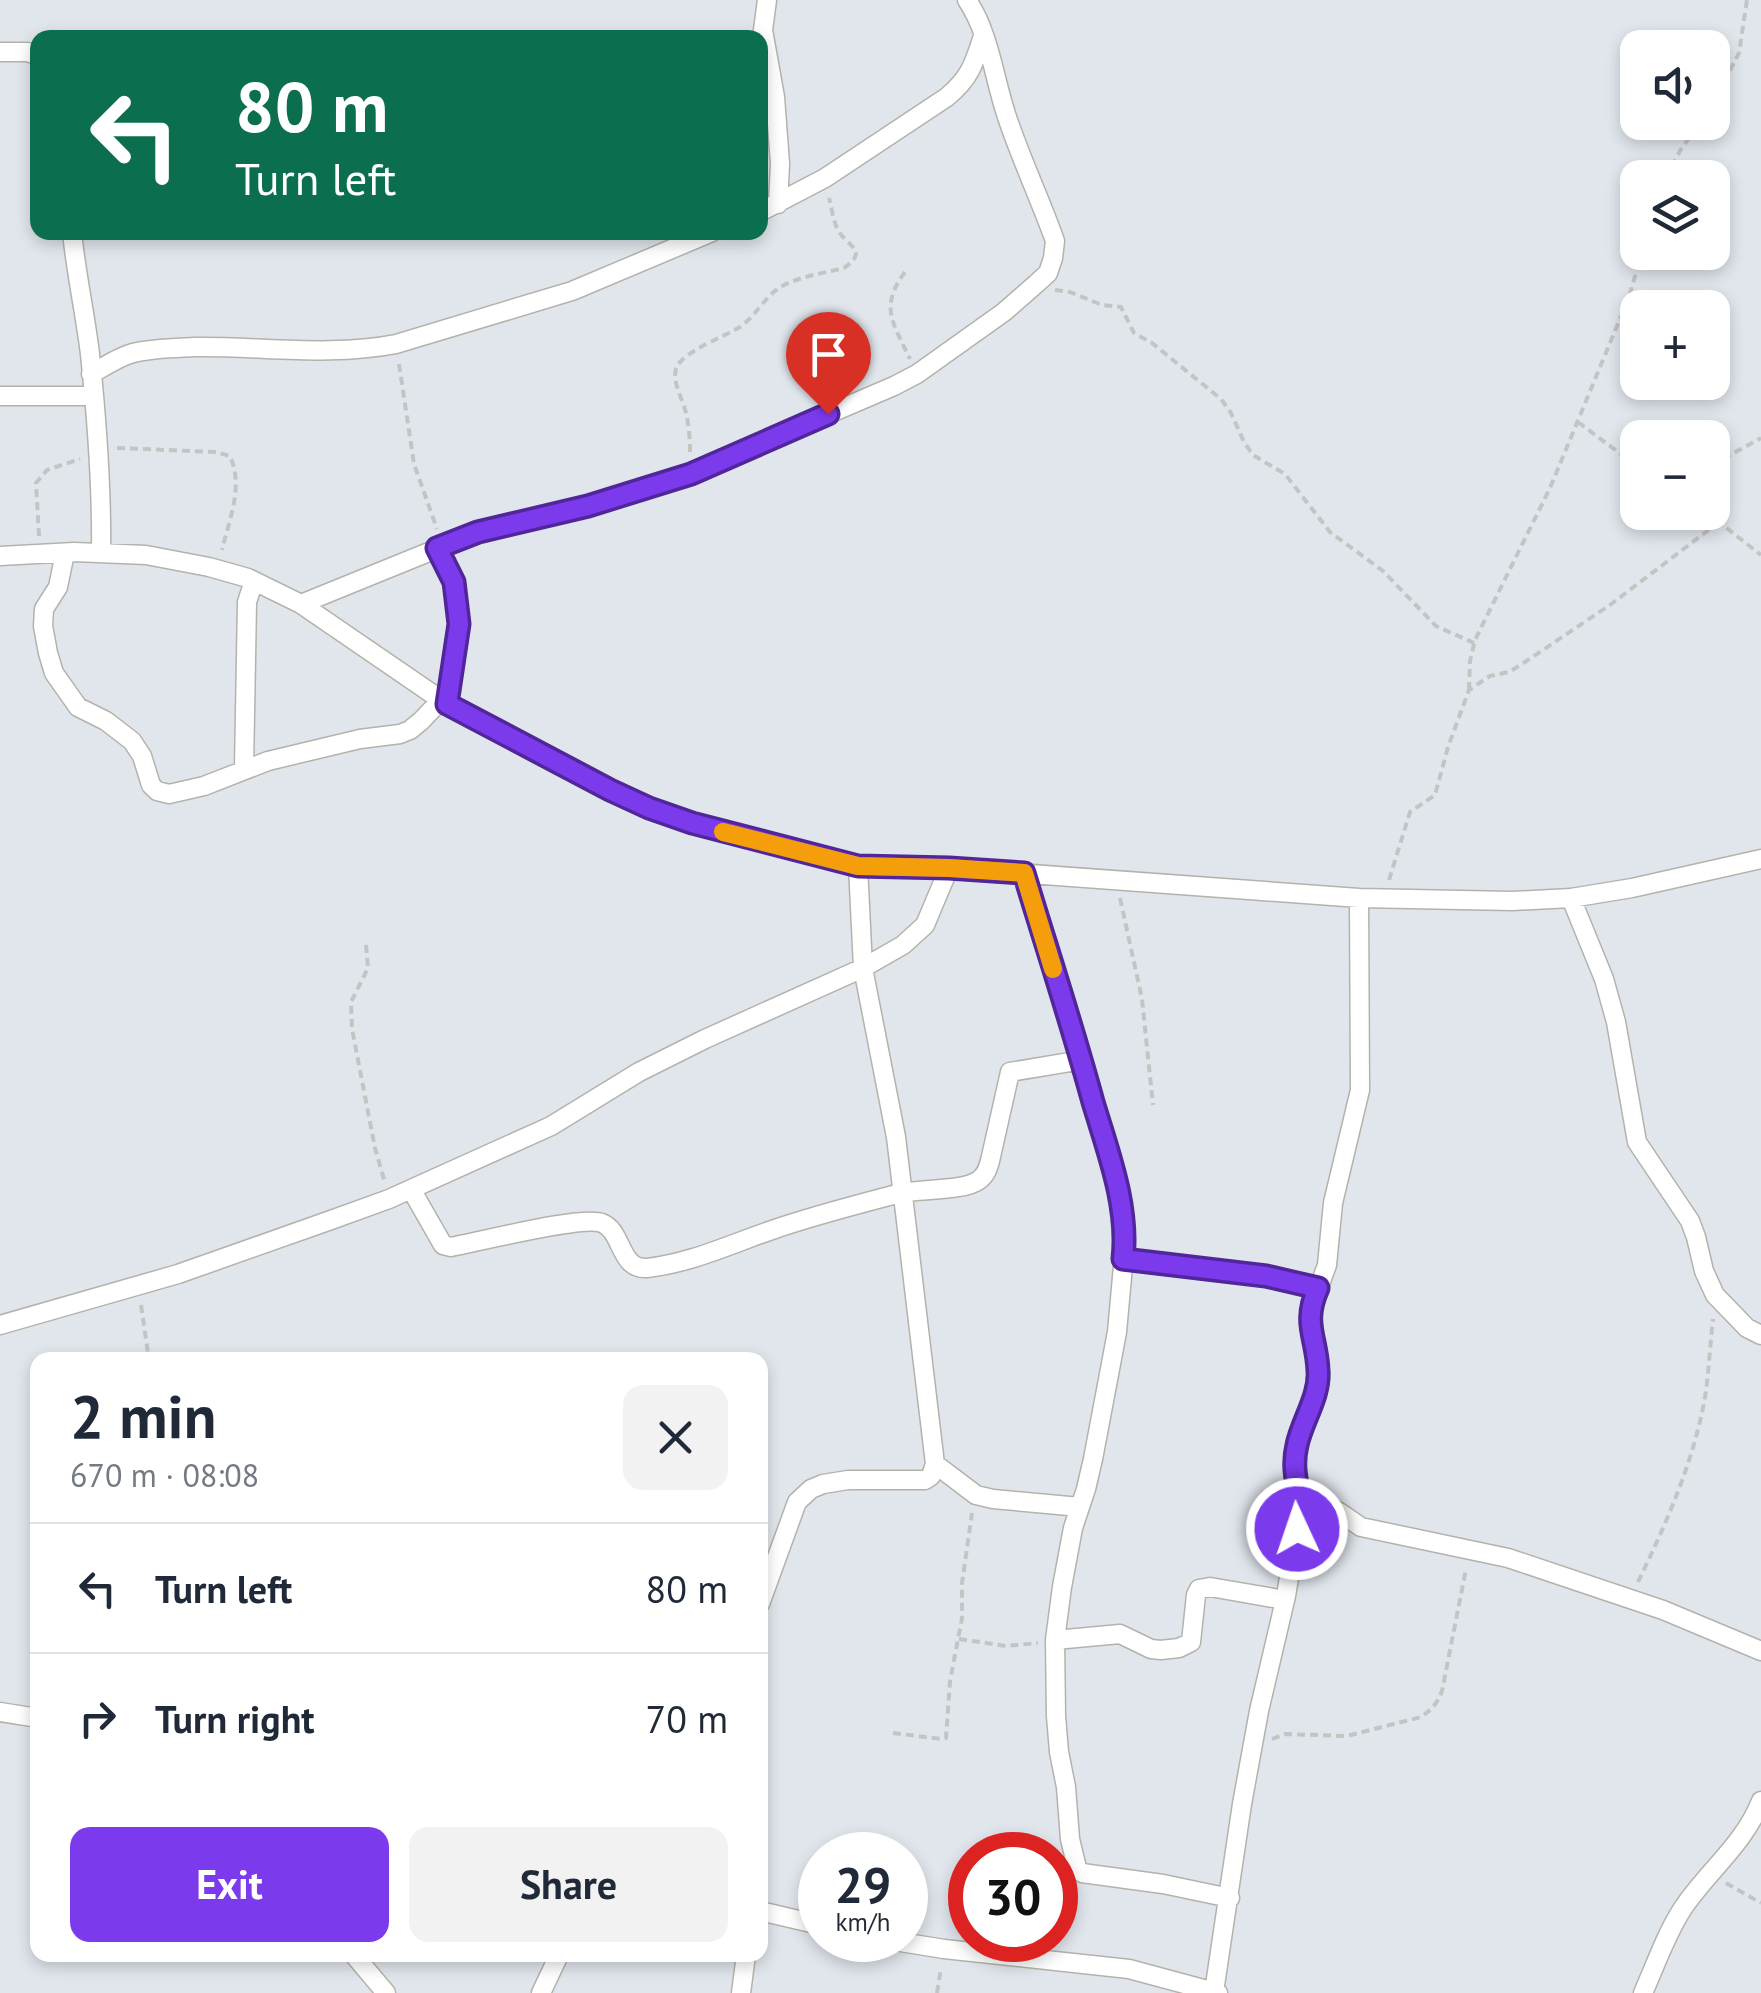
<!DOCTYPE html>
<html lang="en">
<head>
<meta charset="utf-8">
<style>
	body { margin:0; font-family:"PT Sans",sans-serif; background:#f2f2f3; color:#1f2937; height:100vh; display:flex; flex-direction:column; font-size:38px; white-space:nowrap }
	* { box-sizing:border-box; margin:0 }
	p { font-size:32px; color:#747a83 }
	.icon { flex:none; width:55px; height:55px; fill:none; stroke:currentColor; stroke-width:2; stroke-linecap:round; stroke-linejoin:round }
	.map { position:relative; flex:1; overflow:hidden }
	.side { position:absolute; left:30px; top:1352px; width:738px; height:610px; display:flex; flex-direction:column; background:#fff; border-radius:20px; box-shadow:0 5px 15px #0003 }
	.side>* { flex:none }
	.banner { position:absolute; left:30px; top:30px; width:738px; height:210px; border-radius:20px; box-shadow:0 5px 15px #0003; background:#0b6e4f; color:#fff; overflow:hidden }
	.fabs { position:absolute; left:1620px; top:30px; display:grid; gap:20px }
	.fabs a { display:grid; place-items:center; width:110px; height:110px; border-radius:20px; background:#fff; box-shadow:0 5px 15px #0003; font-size:50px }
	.speed { position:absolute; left:798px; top:1832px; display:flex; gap:20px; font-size:50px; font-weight:700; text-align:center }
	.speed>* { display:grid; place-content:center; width:130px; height:130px; border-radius:50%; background:#fff; box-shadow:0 5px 15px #0003; line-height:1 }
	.speed small { font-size:25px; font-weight:400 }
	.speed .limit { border:15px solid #d22; background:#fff; color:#111 }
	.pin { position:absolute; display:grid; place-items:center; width:85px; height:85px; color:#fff; margin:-102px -42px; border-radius:50% 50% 50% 0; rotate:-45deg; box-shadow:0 0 10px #0007 }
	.pin .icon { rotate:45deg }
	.me { position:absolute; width:110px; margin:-55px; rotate:357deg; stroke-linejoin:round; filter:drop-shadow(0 0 8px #0008) }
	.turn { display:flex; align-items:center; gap:35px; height:210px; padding:0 40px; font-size:45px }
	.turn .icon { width:130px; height:130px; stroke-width:2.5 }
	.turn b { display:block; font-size:70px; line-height:85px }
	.round { display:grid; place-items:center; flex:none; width:105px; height:105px; border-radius:20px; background:#f2f2f3 }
	.head { display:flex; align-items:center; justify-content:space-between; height:170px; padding:0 40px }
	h1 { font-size:60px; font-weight:700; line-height:75px }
	.cta { display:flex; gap:20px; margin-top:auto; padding:20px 40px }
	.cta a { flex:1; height:115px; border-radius:20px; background:#7c3aed; color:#fff; font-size:40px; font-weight:700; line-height:115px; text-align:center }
	.cta a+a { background:#f2f2f3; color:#1f2937 }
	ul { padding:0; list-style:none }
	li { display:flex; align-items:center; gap:30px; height:130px; padding:0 40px; border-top:2px solid #e0e1e3 }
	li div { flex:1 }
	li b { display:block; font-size:38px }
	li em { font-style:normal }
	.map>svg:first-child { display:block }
</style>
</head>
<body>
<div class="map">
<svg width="1761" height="1993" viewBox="0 0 1761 1993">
	<rect width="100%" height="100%" fill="#e1e6ed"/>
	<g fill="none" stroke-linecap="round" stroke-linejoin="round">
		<defs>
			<path id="street" d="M 767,0 L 763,30 L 775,97 L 780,164 L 778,204
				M 0,52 L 27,52 L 38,55
				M 760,212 L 825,178 L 947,97 C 970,78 974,64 983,36
				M 72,232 C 76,273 85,313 90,354 C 97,421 102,487 101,553
				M 91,374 C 104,367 118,357 133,353 C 153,348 174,348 195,347 C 262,346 330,357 396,344 L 572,291 L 712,232
				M 0,396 L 94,396
				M 437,549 L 454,582 L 459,624 L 447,704
				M 65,553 L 58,587 L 44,609 L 43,626 L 48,653 L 54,673 L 78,707 L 106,721 L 132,741 L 142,756 L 151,785 L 157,791 L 169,794 L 204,786 L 268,761 L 360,739 L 400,734 L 410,730 L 421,721 L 441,700
				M 0,556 L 74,552 L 146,555 L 209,567 L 248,578 L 301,604 L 447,704 L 609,790 L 649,808 L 692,823 L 858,866 L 949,868 L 1359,898 L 1512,901 L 1571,898 L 1632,888 L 1761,859
				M 301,604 L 478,532 L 588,506 L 691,473 L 894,386 L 917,374 L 1004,312 L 1036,284 L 1048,273 L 1053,258 L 1055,241 C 1040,199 1021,159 1007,117 C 994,79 990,34 967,0
				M 244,769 L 247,602 L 254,581
				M 1023,873 L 1110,1156 L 1118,1188 L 1125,1244 L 1117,1332 L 1093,1459 L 1086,1489 L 1073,1528 L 1062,1587 L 1055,1640 L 1056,1716 L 1059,1752 L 1066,1787 L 1070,1839 L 1077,1868 L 1082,1873 L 1163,1884 L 1230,1898
				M 1571,898 L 1604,979 L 1616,1022 L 1637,1142 L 1690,1221 L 1696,1237 L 1704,1271 L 1715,1295 L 1747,1328 L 1761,1335
				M 411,1189 L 443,1245 L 451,1247 C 479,1242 582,1215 602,1223 C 623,1231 619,1270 647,1268 C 691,1263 731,1244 772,1230 C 812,1216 855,1205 897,1194 C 918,1188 963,1192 979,1180 C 986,1175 988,1168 990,1161 L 1010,1072 L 1082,1060
				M 1123,1259 C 1188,1269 1254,1271 1318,1287
				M 0,1325 L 178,1274 L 331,1220 L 389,1199 L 551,1126 L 639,1072 L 705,1039 L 863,968 L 903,945 L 925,925 L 949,868
				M 935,1464 L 976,1495 L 993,1499 L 1080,1507
				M 1299,1492 L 1339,1512 L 1361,1527 L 1508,1558 L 1663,1610 L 1761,1651
				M 760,1604 L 797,1502 L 811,1489 L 823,1484 L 848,1480 L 925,1480 L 931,1476 L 935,1464 L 896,1137 L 863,968 L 858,866
				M 1055,1640 L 1120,1634 L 1151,1649 L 1161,1650 L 1179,1648 L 1191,1642 L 1196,1595 L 1199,1589 L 1210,1587 L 1285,1600
				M 0,1712 L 38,1718
				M 760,1911 L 820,1925
				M 888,1940 L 944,1949 L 1129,1969 L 1218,1993
				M 354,1955 L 386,1993
				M 1214,1992 L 1242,1804 L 1259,1711 L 1286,1596 L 1297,1529 L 1299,1492 L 1294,1478 L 1294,1462 L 1297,1442 L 1312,1401 L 1319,1371 L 1310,1325 L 1311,1309 L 1327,1265 L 1333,1203 L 1360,1090 L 1359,898
				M 541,1993 L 559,1955
				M 741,1993 L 746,1955
				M 1643,1993 C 1656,1964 1666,1934 1683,1908 C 1708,1871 1744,1844 1761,1801"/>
		</defs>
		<use href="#street" stroke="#b4b2aa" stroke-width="21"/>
		<path stroke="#c4c4c4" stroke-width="4" stroke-dasharray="8 5" stroke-linecap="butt" d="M 1712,105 L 1739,53 L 1747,0
			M 1666,178 L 1681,149 L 1701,122
			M 905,272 C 879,307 893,323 910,359
			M 1055,290 L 1070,292 L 1102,305 L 1121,307 L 1134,333 L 1152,343 L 1221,399 L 1231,413 L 1244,442 L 1253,455 L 1285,474 L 1330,532 L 1383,571 L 1436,626 L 1474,643
			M 399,364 L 414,464 L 437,529
			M 1578,422 L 1638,467
			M 117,448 L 216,452 L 230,456 C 244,486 229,520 222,550
			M 690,452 C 690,439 689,426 686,413 C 683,400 672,382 676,369 C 681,352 724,337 740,327 C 757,315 766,294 784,285 C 803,276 824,273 844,268 C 870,250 847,247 838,230 C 833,221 832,208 829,198
			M 1712,465 L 1761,438
			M 1706,512 L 1761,555
			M 39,536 L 36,483 L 47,470 L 80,459
			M 1469,690 L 1470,661 L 1475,640 L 1550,488 L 1629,297 L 1642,252
			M 1389,880 L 1410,812 L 1435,795 L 1448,747 L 1469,690 L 1490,676 L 1509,672 L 1522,664 L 1610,605 L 1719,522
			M 1120,898 L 1142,999 L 1153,1105
			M 366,945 L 368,968 L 351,1002 L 352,1029 L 375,1148 L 385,1183
			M 141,1305 L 149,1360
			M 1638,1582 C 1666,1524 1694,1461 1705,1397 C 1709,1371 1710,1345 1713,1319
			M 959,1639 L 1006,1646 L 1038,1643
			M 893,1733 L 941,1739 L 946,1738 L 950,1681 L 962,1618 L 962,1583 L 972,1513
			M 1272,1739 L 1285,1734 L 1347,1736 L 1421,1717 C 1431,1710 1438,1703 1442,1691 L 1466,1569
			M 1726,1883 L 1761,1903
			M 937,1993 L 941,1968"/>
		<use href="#street" stroke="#fff" stroke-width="18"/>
	</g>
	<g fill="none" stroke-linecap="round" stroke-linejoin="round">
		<defs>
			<path id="route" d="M 828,414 L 691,474 L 588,506 L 478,532 L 437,548 L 454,582 L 459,624 L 447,704 L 610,790 L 649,808 L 692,823 L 858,866 L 949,868 L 1024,873 C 1047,949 1072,1025 1093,1102 C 1108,1152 1129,1206 1123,1259 L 1266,1276 L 1318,1288 C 1302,1324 1317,1337 1318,1371 C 1320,1396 1302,1421 1297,1445 C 1293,1462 1295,1474 1298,1490 C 1301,1503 1298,1517 1297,1529"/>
		</defs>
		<use href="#route" stroke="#51269a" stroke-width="25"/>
		<use href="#route" stroke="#7c3aed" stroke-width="18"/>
		<path stroke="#f59e0b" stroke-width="18" d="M 723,832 L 858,866 L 949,868 L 1024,873 L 1053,969"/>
	</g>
</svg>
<div class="fabs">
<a><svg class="icon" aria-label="sound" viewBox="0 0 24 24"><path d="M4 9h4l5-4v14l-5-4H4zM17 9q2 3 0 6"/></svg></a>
<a><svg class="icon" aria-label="layers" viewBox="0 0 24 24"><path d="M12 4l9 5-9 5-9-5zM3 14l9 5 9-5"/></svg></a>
<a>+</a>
<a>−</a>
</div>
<div class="speed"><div>29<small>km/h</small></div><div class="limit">30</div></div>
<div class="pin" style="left:828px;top:414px;background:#d93025"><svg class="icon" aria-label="arrive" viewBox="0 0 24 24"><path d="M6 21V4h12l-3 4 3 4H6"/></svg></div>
<svg class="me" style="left:1297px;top:1529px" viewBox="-20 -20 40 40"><circle r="17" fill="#7c3aed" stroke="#fff" stroke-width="3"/><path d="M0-11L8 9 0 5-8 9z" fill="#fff"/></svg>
<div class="banner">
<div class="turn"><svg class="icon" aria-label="left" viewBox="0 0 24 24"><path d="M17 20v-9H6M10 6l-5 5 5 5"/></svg><div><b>80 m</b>Turn left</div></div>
</div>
<section class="side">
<div class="head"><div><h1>2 min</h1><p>670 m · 08:08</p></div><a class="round"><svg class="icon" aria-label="close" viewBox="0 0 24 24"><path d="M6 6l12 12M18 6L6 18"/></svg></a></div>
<ul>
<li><svg class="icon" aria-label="left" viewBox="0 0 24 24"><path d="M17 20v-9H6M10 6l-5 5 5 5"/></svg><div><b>Turn left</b></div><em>80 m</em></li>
<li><svg class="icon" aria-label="right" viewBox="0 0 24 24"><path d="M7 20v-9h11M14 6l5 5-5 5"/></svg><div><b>Turn right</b></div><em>70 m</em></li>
</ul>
<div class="cta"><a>Exit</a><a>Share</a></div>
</section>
</div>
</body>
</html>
